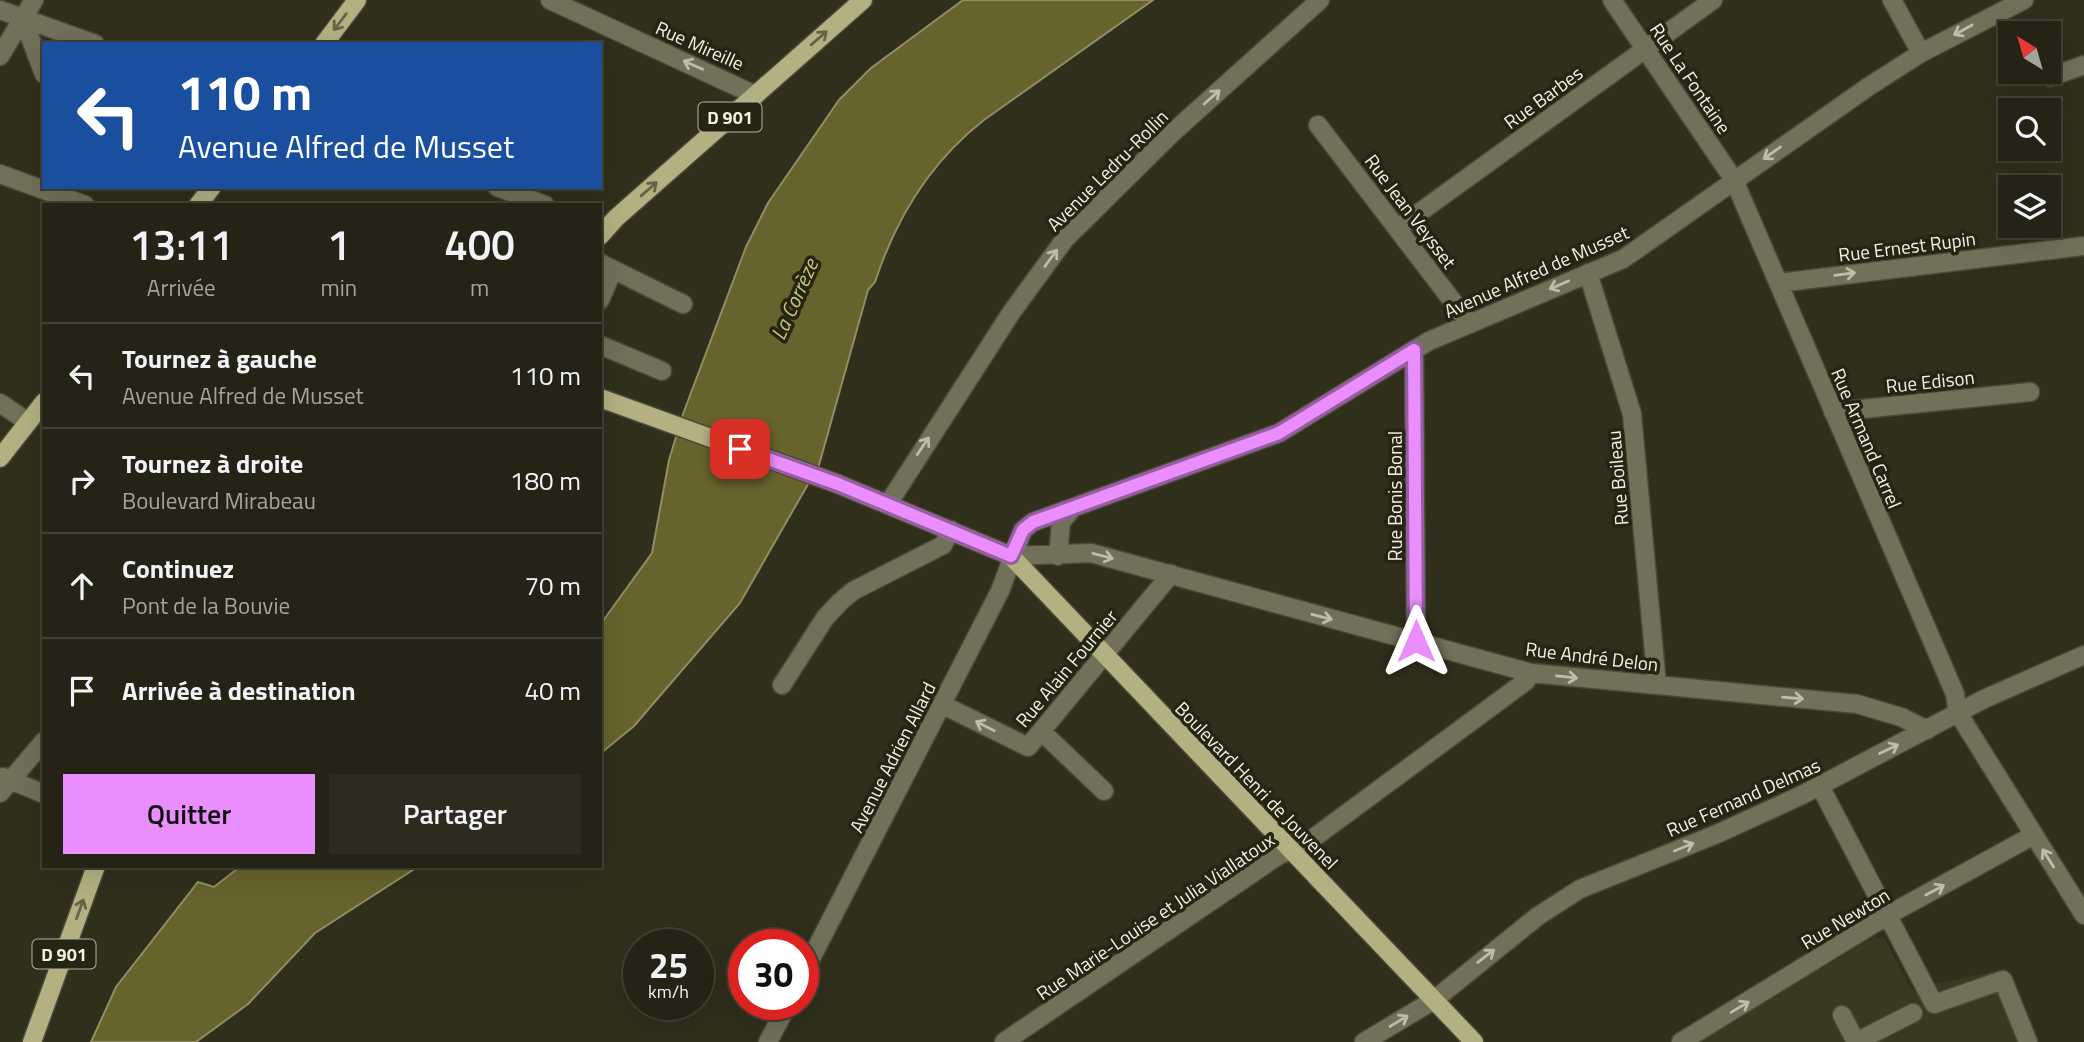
<!DOCTYPE html>
<html lang="fr">
<head>
<meta charset="utf-8">
<style>
	body { margin:0; font-family:"Titillium Web",sans-serif; background:#2c2b1e; color:#f1f3f6; height:100vh; display:flex; flex-direction:column; font-size:26px; white-space:nowrap }
	* { box-sizing:border-box; margin:0 }
	p { font-size:23px; color:#a3a4a0 }
	.icon { flex:none; width:38px; height:38px; fill:none; stroke:currentColor; stroke-width:2; stroke-linecap:round; stroke-linejoin:round }
	.map { position:relative; flex:1; overflow:hidden }
	.sheet { position:absolute; left:42px; top:203px; width:560px; height:665px; display:flex; flex-direction:column; background:#242315; border-radius:0px; box-shadow:0 7px 28px #0002,0 0 0 2px #414034 }
	.sheet>* { flex:none }
	.top-card { position:absolute; left:42px; top:42px; width:560px; height:147px; border-radius:0px; box-shadow:0 7px 28px #0002,0 0 0 2px #414034; background:#1a4fa0; color:#fff; overflow:hidden }
	.needle { width:46px; rotate:323deg }
	.fabs { position:absolute; left:1998px; top:21px; display:grid; gap:14px }
	.fabs a { display:grid; place-items:center; width:63px; height:63px; border-radius:0px; background:#242315; box-shadow:0 7px 28px #0002,0 0 0 2px #414034; font-size:35px }
	.speed { position:absolute; left:623px; top:929px; display:flex; gap:14px; font-size:35px; font-weight:700; text-align:center }
	.speed>* { display:grid; place-content:center; width:91px; height:91px; border-radius:50%; background:#242315; box-shadow:0 7px 28px #0002,0 0 0 2px #414034; line-height:1 }
	.speed small { font-size:18px; font-weight:400 }
	.speed .limit { border:10px solid #d22; background:#fff; color:#111 }
	.pin { position:absolute; display:grid; place-items:center; width:60px; height:60px; color:#fff; margin:-30px; border-radius:14px; box-shadow:0 4px 10px #0006 }
	.me { position:absolute; width:77px; margin:-38px; rotate:0deg; stroke-linejoin:round; filter:drop-shadow(0 0 5px #0008) }
	.turn { display:flex; align-items:center; gap:24px; height:147px; padding:0 21px; font-size:32px }
	.turn .icon { width:91px; height:91px; stroke-width:2.5 }
	.turn b { display:block; font-size:49px; line-height:60px }
	.eta { display:flex; justify-content:space-evenly; align-items:center; height:119px; text-align:center }
	.eta b { font-size:42px; font-weight:600; line-height:49px }
	.button { display:flex; gap:14px; margin-top:auto; padding:14px 21px }
	.button a { flex:1; height:80px; border-radius:0px; background:#ea8dfd; color:#111; font-size:28px; font-weight:600; line-height:80px; text-align:center }
	.button a+a { background:#2c2b1e; color:#f1f3f6 }
	ul { padding:0; list-style:none }
	li { display:flex; align-items:center; gap:21px; height:105px; padding:0 21px; border-top:2px solid #414034 }
	li div { flex:1 }
	li b { display:block; font-size:26px }
	li em { font-style:normal }
	.map>svg:first-child { display:block }
</style>
</head>
<body>
<div class="map">
<svg width="2084" height="1042" viewBox="0 0 2084 1042">
	<rect width="100%" height="100%" fill="#302f1c"/>
	<path fill="#3a391f" d="M 1874,937 L 1885,939 L 1911,989 L 2005,969 L 2035,1042 L 1700,1042 Z"/>
	<path fill="#67632d" stroke="#908d64" stroke-width="2" d="M 963,0 L 1153,0 L 984,120 C 930,162 896,218 875,282 L 868,290 L 819,465 L 740,603 L 634,726 L 600,754 L 600,625 L 652,553 L 669,460 L 683,414 L 746,247 L 768,203 L 839,100 L 871,68 Z
		M 241,866 L 419,866 L 315,933 L 248,1004 L 196,1042 L 91,1042 L 116,987 L 198,882 L 214,887 Z"/>
	<g fill="none" stroke-linecap="round" stroke-linejoin="round">
		<defs>
			<path id="minor" d="M 550,0 L 755,95
				M 1612,0 L 1734,180 L 1955,694 L 1958,713 L 2084,915
				M 1892,0 L 1921,53
				M 0,10 L 95,44
				M 23,19 L 44,74
				M 0,56 L 34,0
				M 2050,77 L 2084,65
				M 1318,125 L 1470,324
				M 0,174 L 85,205
				M 497,187 L 545,205
				M 1398,228 L 1713,0
				M 600,263 L 683,304
				M 1588,273 L 1632,414 L 1657,685
				M 1778,283 L 2084,246
				M 600,300 L 613,270
				M 600,345 L 662,371
				M 1414,350 L 1416,641
				M 0,403 L 28,422
				M 1833,412 L 2030,392
				M 888,504 L 1011,313 L 1065,239 L 1170,135 L 1320,0
				M 1011,556 L 1091,553 L 1531,673 L 1857,704 L 1901,717 L 1927,730
				M 1058,556 L 1061,522 L 1073,508
				M 782,685 L 825,618 L 840,602 L 853,591 L 943,545 L 951,530
				M 943,705 L 1028,747 L 1171,574
				M 1041,731 L 1104,791
				M 3,777 L 44,794
				M 1820,786 L 1934,1004 L 2003,980 L 2028,1042
				M 0,793 L 44,741
				M 803,974 L 1000,591 L 1023,530 L 1033,522 L 1279,433 L 1429,341 L 1623,259 L 1868,87 L 1921,53 L 2024,0
				M 1842,1015 L 1856,1042
				M 768,1042 L 788,1004
				M 1004,1042 L 1279,855 L 1304,845 L 1526,681 L 1531,673
				M 1364,1042 L 1434,1000 L 1538,916 L 1580,889 L 1717,834 L 1802,795 L 1984,699 L 2084,655
				M 1681,1042 L 1888,915 L 2034,835
				M 1856,1042 L 1913,1013"/>
			<path id="major" d="M 324,44 L 357,0
				M 198,205 L 212,187
				M 600,236 L 616,218 L 863,0
				M 600,398 L 838,484 L 1011,556 L 1474,1042
				M 0,458 L 44,402
				M 32,1042 L 96,866"/>
		</defs>
		<use href="#minor" stroke="#4b4a38" stroke-width="21"/>
		<use href="#major" stroke="#4b4a38" stroke-width="21"/>
		<use href="#minor" stroke="#717059" stroke-width="18"/>
		<use href="#major" stroke="#b3b182" stroke-width="18"/>
	</g>
	<defs><path id="oneway-shaft" d="M-6 0H5M1.5-3L5.5 0L1.5 3" fill="none" stroke-width="1.6" stroke-linecap="round" stroke-linejoin="round" transform="scale(1.75)"/></defs>
	<g stroke="#656445">
		<use href="#oneway-shaft" transform="translate(340 22) rotate(127)"/>
		<use href="#oneway-shaft" transform="translate(819 38) rotate(-41)"/>
		<use href="#oneway-shaft" transform="translate(649 189) rotate(-41)"/>
		<use href="#oneway-shaft" transform="translate(80 909) rotate(-70)"/>
	</g>
	<g stroke="#bdbdac">
		<use href="#oneway-shaft" transform="translate(1963 30) rotate(151)"/>
		<use href="#oneway-shaft" transform="translate(693 65) rotate(-156)"/>
		<use href="#oneway-shaft" transform="translate(1212 97) rotate(-42)"/>
		<use href="#oneway-shaft" transform="translate(1772 153) rotate(145)"/>
		<use href="#oneway-shaft" transform="translate(1051 258) rotate(-54)"/>
		<use href="#oneway-shaft" transform="translate(1845 274) rotate(-7)"/>
		<use href="#oneway-shaft" transform="translate(1559 285) rotate(157)"/>
		<use href="#oneway-shaft" transform="translate(923 446) rotate(-56)"/>
		<use href="#oneway-shaft" transform="translate(1103 556) rotate(15)"/>
		<use href="#oneway-shaft" transform="translate(1322 617) rotate(14)"/>
		<use href="#oneway-shaft" transform="translate(1567 677) rotate(6)"/>
		<use href="#oneway-shaft" transform="translate(1793 698) rotate(5)"/>
		<use href="#oneway-shaft" transform="translate(985 726) rotate(-153)"/>
		<use href="#oneway-shaft" transform="translate(1889 749) rotate(-26)"/>
		<use href="#oneway-shaft" transform="translate(1684 847) rotate(-22)"/>
		<use href="#oneway-shaft" transform="translate(2048 858) rotate(-122)"/>
		<use href="#oneway-shaft" transform="translate(1935 890) rotate(-28)"/>
		<use href="#oneway-shaft" transform="translate(1486 956) rotate(-38)"/>
		<use href="#oneway-shaft" transform="translate(1740 1007) rotate(-31)"/>
		<use href="#oneway-shaft" transform="translate(1399 1021) rotate(-31)"/>
	</g>
	<g fill="none" stroke-linecap="round" stroke-linejoin="round">
		<defs>
			<path id="route" d="M 740,449 L 838,484 L 1011,556 L 1023,530 L 1033,522 L 1279,433 L 1414,350 L 1416,641"/>
		</defs>
		<use href="#route" stroke="#985ca4" stroke-width="18"/>
		<use href="#route" stroke="#ea8dfd" stroke-width="12"/>
	</g>
	<g text-anchor="middle" dominant-baseline="central" stroke-width="7" stroke-linejoin="round" paint-order="stroke">
		<g fill="#262513" stroke="#b3b3a5" stroke-width="2">
			<rect x="698.5" y="102.5" width="63" height="29" rx="5"/>
			<rect x="32.5" y="939.5" width="63" height="29" rx="5"/>
		</g>
		<g font-size="18" font-weight="bold" fill="#f0f0e4">
			<text x="730" y="117">D 901</text>
			<text x="64" y="954">D 901</text>
		</g>
		<g font-size="19" fill="#f0f0e4" stroke="#262513">
			<text transform="translate(700 45) rotate(24)">Rue Mireille</text>
			<text transform="translate(1691 78) rotate(56)">Rue La Fontaine</text>
			<text transform="translate(1543 97) rotate(-36)">Rue Barbes</text>
			<text transform="translate(1107 170) rotate(-45)">Avenue Ledru-Rollin</text>
			<text transform="translate(1411 211) rotate(53)">Rue Jean Veysset</text>
			<text transform="translate(1907 246) rotate(-7)">Rue Ernest Rupin</text>
			<text transform="translate(1536 271) rotate(-24)">Avenue Alfred de Musset</text>
			<text transform="translate(1930 381) rotate(-6)">Rue Edison</text>
			<text transform="translate(1867 438) rotate(67)">Rue Armand Carrel</text>
			<text transform="translate(1617 478) rotate(-95)">Rue Boileau</text>
			<text transform="translate(1394 496) rotate(-90)">Rue Bonis Bonal</text>
			<text transform="translate(1592 656) rotate(7)">Rue André Delon</text>
			<text transform="translate(1066 668) rotate(-50)">Rue Alain Fournier</text>
			<text transform="translate(892 757) rotate(-63)">Avenue Adrien Allard</text>
			<text transform="translate(1257 785) rotate(46)">Boulevard Henri de Jouvenel</text>
			<text transform="translate(1743 797) rotate(-24)">Rue Fernand Delmas</text>
			<text transform="translate(1155 916) rotate(-34)">Rue Marie-Louise et Julia Viallatoux</text>
			<text transform="translate(1845 918) rotate(-31)">Rue Newton</text>
		</g>
		<g font-size="21" font-style="italic" fill="#cbc774" stroke="#262513">
			<text transform="translate(794 299) rotate(-66)">La Corrèze</text>
		</g>
	</g>
</svg>
<div class="fabs">
<a><svg class="needle" viewBox="-14 -14 28 28"><path d="M0-13l5 13h-10z" fill="#e53935"/><path d="M0 13l5-13h-10z" fill="#a3a4a0"/></svg></a>
<a><svg class="icon" aria-label="search" viewBox="0 0 24 24"><circle cx="10" cy="10" r="6"/><path d="M15 15l6 6"/></svg></a>
<a><svg class="icon" aria-label="layers" viewBox="0 0 24 24"><path d="M12 4l9 5-9 5-9-5zM3 14l9 5 9-5"/></svg></a>
</div>
<div class="speed"><div>25<small>km/h</small></div><div class="limit">30</div></div>
<div class="pin" style="left:740px;top:449px;background:#d93025"><svg class="icon" aria-label="arrive" viewBox="0 0 24 24"><path d="M6 21V4h12l-3 4 3 4H6"/></svg></div>
<svg class="me" style="left:1416px;top:641px" viewBox="-20 -20 40 40"><path d="M0-17L14 15 0 8-14 15z" fill="#ea8dfd" stroke="#fff" stroke-width="4"/></svg>
<div class="top-card">
<div class="turn"><svg class="icon" aria-label="left" viewBox="0 0 24 24"><path d="M17 20v-9H6M10 6l-5 5 5 5"/></svg><div><b>110 m</b>Avenue Alfred de Musset</div></div>
</div>
<section class="sheet">
<div class="eta">
<div><b>13:11</b><p>Arrivée</p></div>
<div><b>1</b><p>min</p></div>
<div><b>400</b><p>m</p></div>
</div>
<ul>
<li><svg class="icon" aria-label="left" viewBox="0 0 24 24"><path d="M17 20v-9H6M10 6l-5 5 5 5"/></svg><div><b>Tournez à gauche</b><p>Avenue Alfred de Musset</p></div><em>110 m</em></li>
<li><svg class="icon" aria-label="right" viewBox="0 0 24 24"><path d="M7 20v-9h11M14 6l5 5-5 5"/></svg><div><b>Tournez à droite</b><p>Boulevard Mirabeau</p></div><em>180 m</em></li>
<li><svg class="icon" aria-label="ahead" viewBox="0 0 24 24"><path d="M12 20V5M6 11l6-6 6 6"/></svg><div><b>Continuez</b><p>Pont de la Bouvie</p></div><em>70 m</em></li>
<li><svg class="icon" aria-label="arrive" viewBox="0 0 24 24"><path d="M6 21V4h12l-3 4 3 4H6"/></svg><div><b>Arrivée à destination</b></div><em>40 m</em></li>
</ul>
<div class="button"><a>Quitter</a><a>Partager</a></div>
</section>
</div>
</body>
</html>
